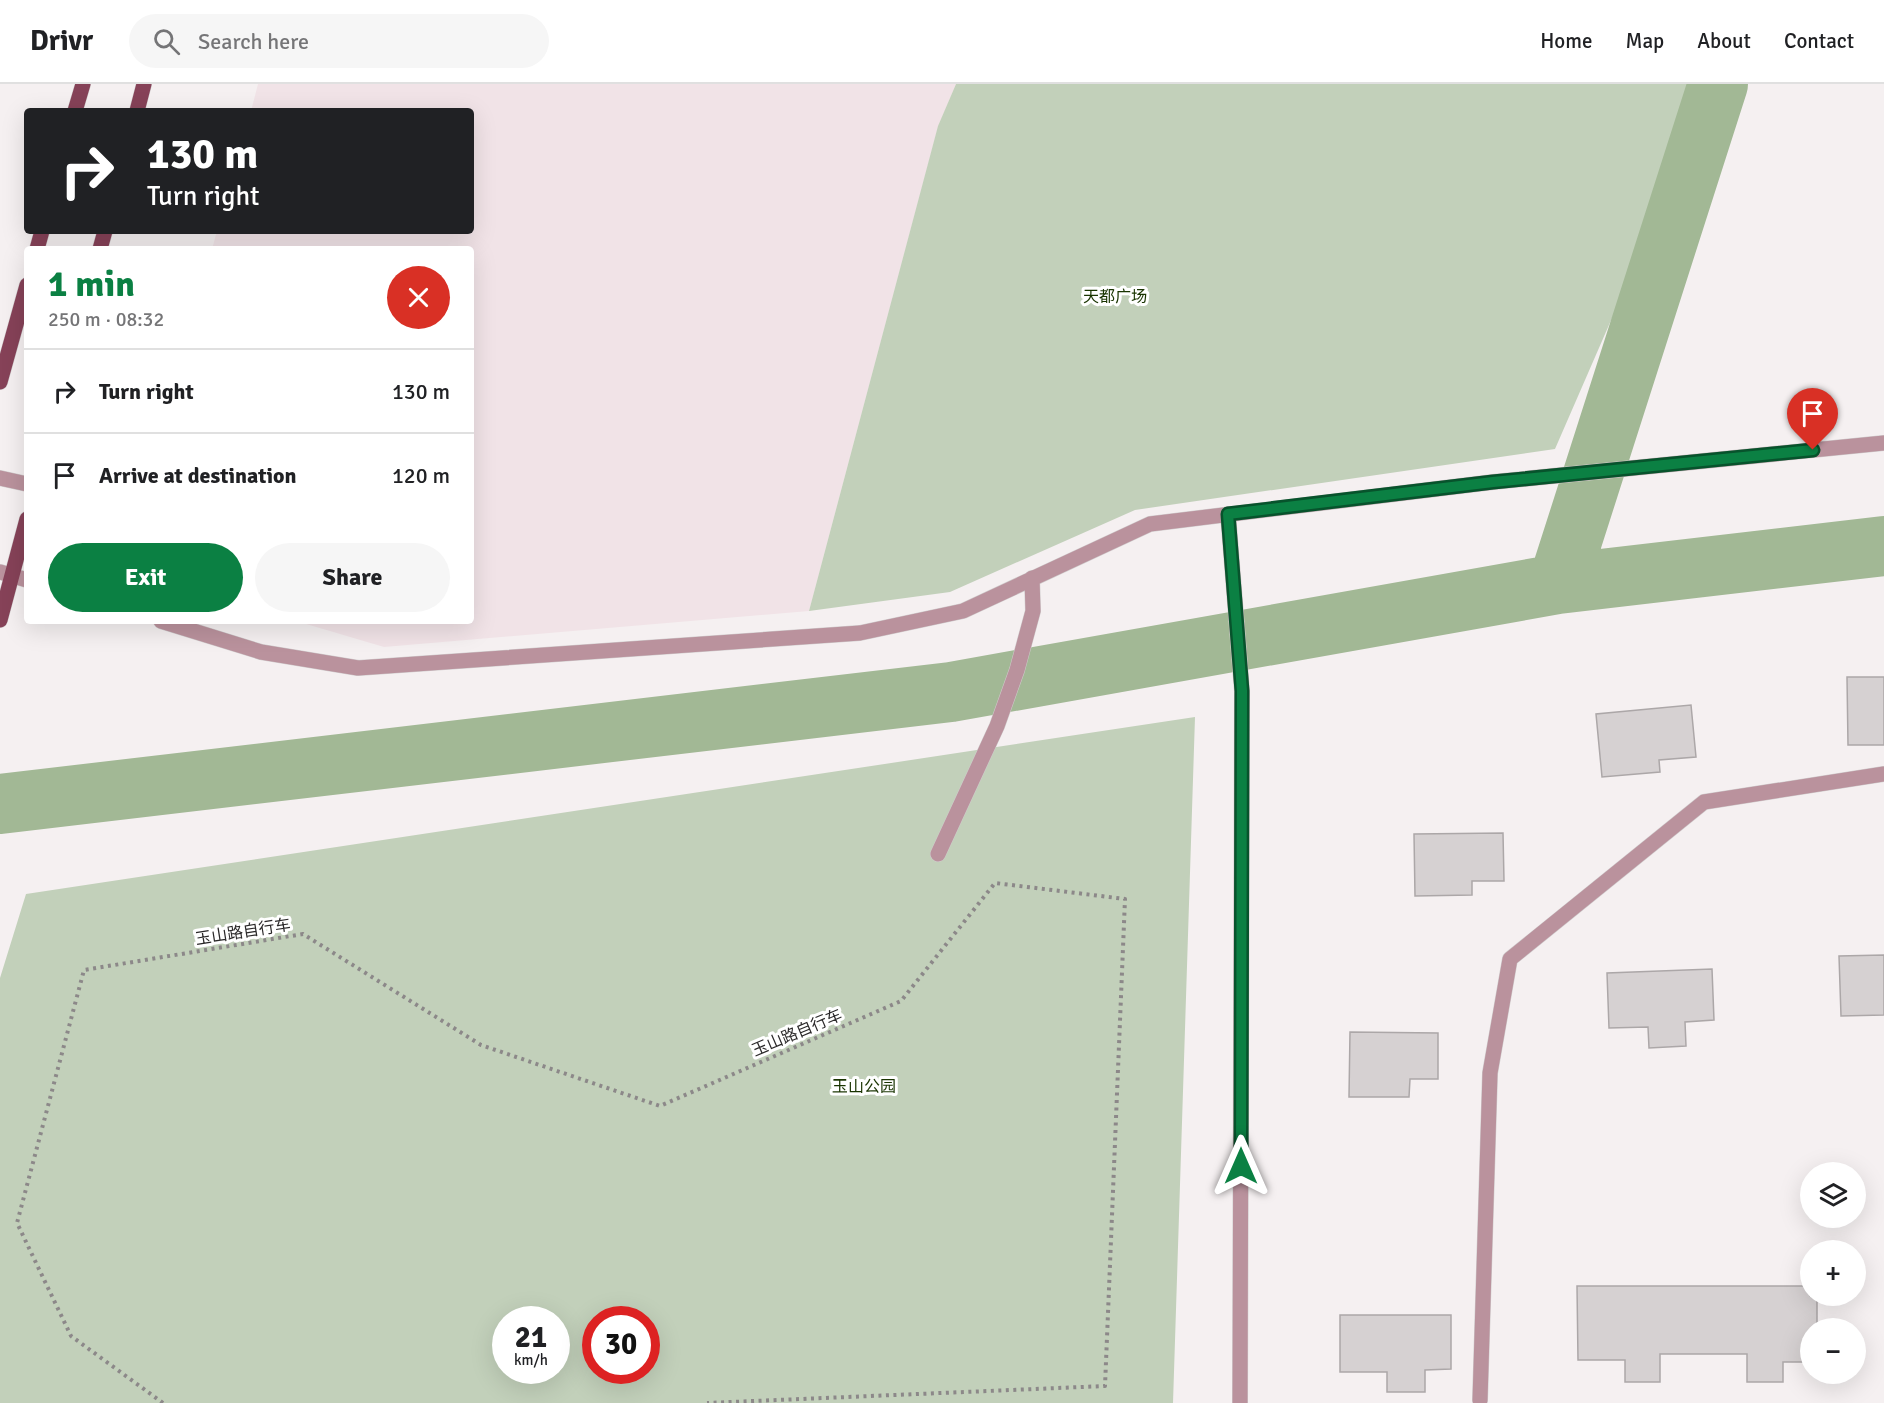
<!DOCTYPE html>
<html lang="en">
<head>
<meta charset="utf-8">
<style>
	body { margin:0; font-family:Signika,"Noto Sans SC",sans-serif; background:#f6f6f6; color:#202124; height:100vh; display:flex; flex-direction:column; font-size:22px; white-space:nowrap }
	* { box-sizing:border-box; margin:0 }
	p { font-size:20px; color:#757577 }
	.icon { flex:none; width:33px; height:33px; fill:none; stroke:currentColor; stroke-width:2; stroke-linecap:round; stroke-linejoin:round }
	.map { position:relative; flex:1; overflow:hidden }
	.drawer { position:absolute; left:24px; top:162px; width:450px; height:378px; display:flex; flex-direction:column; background:#fff; border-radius:6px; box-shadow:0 6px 24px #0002 }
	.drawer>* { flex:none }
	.top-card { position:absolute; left:24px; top:24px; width:450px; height:126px; border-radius:6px; box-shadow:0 6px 24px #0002; background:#202124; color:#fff; overflow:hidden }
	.buttons { position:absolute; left:1800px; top:1078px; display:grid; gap:12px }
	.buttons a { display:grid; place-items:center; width:66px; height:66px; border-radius:50%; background:#fff; box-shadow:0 6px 24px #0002; font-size:30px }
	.speed { position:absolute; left:492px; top:1222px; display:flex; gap:12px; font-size:30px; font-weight:700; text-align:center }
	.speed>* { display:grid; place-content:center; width:78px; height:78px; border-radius:50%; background:#fff; box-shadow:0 6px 24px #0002; line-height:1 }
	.speed small { font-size:15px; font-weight:400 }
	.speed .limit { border:9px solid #d22; background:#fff; color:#111 }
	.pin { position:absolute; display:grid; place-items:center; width:51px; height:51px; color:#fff; margin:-62px -26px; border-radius:50% 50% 50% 0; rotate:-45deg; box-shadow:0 0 6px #0007 }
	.pin .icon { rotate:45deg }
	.me { position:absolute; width:66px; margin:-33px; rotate:0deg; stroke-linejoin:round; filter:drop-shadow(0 0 4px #0008) }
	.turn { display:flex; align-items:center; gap:21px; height:126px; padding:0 24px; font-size:27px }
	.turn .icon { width:78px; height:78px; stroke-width:2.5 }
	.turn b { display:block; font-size:42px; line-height:51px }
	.round { display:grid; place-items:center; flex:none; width:63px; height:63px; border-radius:32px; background:#f6f6f6 }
	.headline { display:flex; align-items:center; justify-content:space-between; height:102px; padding:0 24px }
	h1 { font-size:36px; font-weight:700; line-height:45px; color:#0b8043 }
	.cta { display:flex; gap:12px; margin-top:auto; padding:12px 24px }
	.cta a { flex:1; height:69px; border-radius:36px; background:#0b8043; color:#fff; font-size:24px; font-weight:700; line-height:69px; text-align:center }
	.cta a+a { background:#f6f6f6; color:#202124 }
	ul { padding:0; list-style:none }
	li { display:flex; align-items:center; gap:18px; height:84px; padding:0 24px; border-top:2px solid #e0e0e0 }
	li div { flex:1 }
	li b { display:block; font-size:22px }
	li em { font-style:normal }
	header { display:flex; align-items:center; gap:36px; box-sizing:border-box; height:84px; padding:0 30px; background:#fff; border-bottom:2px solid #e0e0e0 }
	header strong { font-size:28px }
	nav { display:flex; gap:33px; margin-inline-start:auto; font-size:21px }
	.search { width:420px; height:54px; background:#f6f6f6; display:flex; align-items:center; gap:15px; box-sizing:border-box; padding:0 21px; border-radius:33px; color:#757577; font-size:22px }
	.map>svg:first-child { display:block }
</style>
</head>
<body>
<header>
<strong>Drivr</strong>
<div class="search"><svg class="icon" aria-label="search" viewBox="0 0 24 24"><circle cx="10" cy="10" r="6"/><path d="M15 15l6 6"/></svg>Search here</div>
<nav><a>Home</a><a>Map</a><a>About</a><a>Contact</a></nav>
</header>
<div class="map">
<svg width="1884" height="1319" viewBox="0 0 1884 1319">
	<rect width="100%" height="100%" fill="#f5f0f1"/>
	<path fill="#f1e3e7" d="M 258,0 L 956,0 L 938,43 L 809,527 L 384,563 L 296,537 L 471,537 L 471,165 L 212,165 L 217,147 L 471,147 L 471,27 L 251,27 Z"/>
	<path fill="#c2d0ba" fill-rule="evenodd" d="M 956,0 L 1695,0 L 1659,126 L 1555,365 L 1135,426 L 950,508 L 809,527 L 938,42 Z
		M 1195,633 L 1173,1319 L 0,1319 L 0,894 L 26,810 ZM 506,1236 L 556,1236 L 556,1287 L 506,1287 ZM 596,1236 L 646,1236 L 646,1287 L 596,1287 Z"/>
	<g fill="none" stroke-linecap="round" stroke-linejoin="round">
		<path stroke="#a2b895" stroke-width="60" d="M 1558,500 L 1718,0
			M 0,720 L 951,608 L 1558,500 L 1884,462"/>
	</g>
	<path fill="#d6d1d2" stroke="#aca7a8" stroke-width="1.5" d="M 1847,593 L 1884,593 L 1884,661 L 1848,661 Z
		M 1691,621 L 1696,673 L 1659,676 L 1660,688 L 1602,693 L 1596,630 Z
		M 1503,749 L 1504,797 L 1472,797 L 1472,811 L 1415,812 L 1414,750 Z
		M 1884,871 L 1884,931 L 1841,932 L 1839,872 Z
		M 1712,885 L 1714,936 L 1685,938 L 1686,962 L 1649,964 L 1648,943 L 1609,944 L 1607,889 Z
		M 1350,948 L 1438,949 L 1438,995 L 1410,995 L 1409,1013 L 1349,1013 Z
		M 1577,1202 L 1810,1202 L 1810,1212 L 1817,1212 L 1817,1245 L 1810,1245 L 1810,1278 L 1783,1278 L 1783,1298 L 1747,1298 L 1747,1270 L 1660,1270 L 1660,1298 L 1625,1298 L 1625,1276 L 1578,1276 Z
		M 1340,1231 L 1451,1231 L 1451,1285 L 1425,1286 L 1425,1308 L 1387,1308 L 1387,1288 L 1340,1288 Z"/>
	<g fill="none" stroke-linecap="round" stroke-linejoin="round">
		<defs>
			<path id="minor" d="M 0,394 L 27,400
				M 1228,430 L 1242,607 L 1240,1319
				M 0,488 L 27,496
				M 161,537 L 261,568 L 358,584 L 860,549 L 963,527 L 1150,440 L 1493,398 L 1884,359
				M 938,770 L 997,642 L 1017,586 L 1033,527 L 1032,494
				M 1480,1316 L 1490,989 L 1510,875 L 1704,718 L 1884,690"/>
			<path id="primary" d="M 75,27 L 83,0
				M 137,27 L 144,0
				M 37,165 L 42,147
				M 100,165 L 105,147
				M 0,298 L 27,201
				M 0,536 L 27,435"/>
		</defs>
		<use href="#minor" stroke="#d0cccd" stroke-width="16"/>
		<use href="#primary" stroke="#d0cccd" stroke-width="16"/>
		<path stroke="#8c8889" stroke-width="4" stroke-dasharray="3 4.5" stroke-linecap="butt" d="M 163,1319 L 71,1252 L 17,1139 L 84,886 L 303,850 L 481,961 L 660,1022 L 901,917 L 995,799 L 1125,815 L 1105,1302 L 707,1319"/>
		<use href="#minor" stroke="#ba929d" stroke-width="15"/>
		<use href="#primary" stroke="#864258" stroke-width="15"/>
	</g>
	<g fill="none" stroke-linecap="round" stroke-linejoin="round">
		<defs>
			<path id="route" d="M 1241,1082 L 1242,607 L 1228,430 L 1493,398 L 1813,366"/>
		</defs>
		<use href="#route" stroke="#07532c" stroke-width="15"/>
		<use href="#route" stroke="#0b8043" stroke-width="10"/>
	</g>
	<g text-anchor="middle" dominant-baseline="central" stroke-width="6" stroke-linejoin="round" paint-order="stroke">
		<g font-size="16" fill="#193400" stroke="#fff">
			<text x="1115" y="213">天都广场</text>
			<text x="864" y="1003">玉山公园</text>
		</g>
		<g font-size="16" fill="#2a2829" stroke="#fff">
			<text transform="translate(243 848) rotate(-9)">玉山路自行车</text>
			<text transform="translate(797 949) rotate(-23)">玉山路自行车</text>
		</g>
	</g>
</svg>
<div class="buttons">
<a><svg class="icon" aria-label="layers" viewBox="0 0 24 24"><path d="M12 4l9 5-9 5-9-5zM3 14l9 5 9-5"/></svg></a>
<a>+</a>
<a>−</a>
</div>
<div class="speed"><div>21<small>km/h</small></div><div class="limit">30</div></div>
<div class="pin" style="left:1813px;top:366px;background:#d93025"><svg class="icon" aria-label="arrive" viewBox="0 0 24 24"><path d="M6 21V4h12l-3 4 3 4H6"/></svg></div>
<svg class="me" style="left:1241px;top:1082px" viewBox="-20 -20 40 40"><path d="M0-17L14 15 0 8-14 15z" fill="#0b8043" stroke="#fff" stroke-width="4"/></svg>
<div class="top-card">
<div class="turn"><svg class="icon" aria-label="right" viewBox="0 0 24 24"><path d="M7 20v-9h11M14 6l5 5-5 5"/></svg><div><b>130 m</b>Turn right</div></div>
</div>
<section class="drawer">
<div class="headline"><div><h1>1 min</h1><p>250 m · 08:32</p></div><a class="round" style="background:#d93025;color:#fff"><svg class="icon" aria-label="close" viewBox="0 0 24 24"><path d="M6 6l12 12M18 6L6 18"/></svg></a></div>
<ul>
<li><svg class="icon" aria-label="right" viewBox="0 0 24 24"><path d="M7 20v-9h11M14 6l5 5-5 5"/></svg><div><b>Turn right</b></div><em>130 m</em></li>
<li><svg class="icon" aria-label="arrive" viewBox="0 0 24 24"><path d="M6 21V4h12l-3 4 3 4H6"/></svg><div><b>Arrive at destination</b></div><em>120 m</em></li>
</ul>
<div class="cta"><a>Exit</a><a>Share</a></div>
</section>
</div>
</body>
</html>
